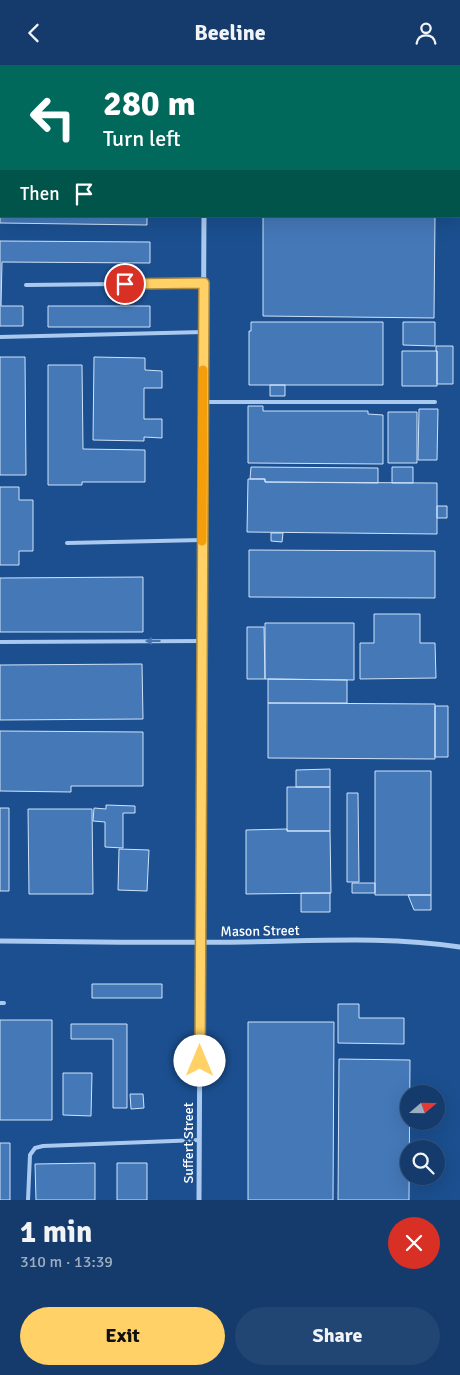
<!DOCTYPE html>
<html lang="en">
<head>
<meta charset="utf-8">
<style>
	body { margin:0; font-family:Signika,sans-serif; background:#214673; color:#f1f3f6; height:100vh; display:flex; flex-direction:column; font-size:19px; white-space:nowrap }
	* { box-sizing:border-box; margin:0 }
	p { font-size:16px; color:#9dadc1 }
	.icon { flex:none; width:28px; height:28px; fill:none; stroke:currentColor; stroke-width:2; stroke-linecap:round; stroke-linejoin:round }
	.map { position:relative; height:1135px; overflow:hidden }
	.drawer { display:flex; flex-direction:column; background:#143b6b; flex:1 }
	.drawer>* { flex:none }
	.banner { position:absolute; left:0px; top:0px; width:460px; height:152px; box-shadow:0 5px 20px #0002,0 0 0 1px #33557e; background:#00695c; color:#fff; overflow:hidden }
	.needle { width:32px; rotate:70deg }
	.tools { position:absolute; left:400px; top:1020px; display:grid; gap:10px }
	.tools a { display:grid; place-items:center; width:45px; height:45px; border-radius:50%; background:#143b6b; box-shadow:0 5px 20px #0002,0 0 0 1px #33557e; font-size:25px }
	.pin { position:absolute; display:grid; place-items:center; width:42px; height:42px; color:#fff; margin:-21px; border:2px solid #fff; border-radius:50%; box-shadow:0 1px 5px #0007 }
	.me { position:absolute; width:55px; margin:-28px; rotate:0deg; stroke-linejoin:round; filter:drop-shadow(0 0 4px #0008) }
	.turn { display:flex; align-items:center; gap:18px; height:105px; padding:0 20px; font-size:22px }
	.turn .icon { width:65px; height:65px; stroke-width:2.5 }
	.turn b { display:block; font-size:35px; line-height:42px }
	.then { display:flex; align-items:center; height:48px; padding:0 20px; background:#0003; gap:10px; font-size:19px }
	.round { display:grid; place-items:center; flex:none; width:52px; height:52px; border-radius:26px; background:#214673 }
	.headline { display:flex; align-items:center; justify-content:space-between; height:85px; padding:0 20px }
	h1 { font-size:30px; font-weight:700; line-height:38px }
	.primary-button { display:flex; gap:10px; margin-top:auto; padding:10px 20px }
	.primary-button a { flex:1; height:58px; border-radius:30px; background:#ffd166; color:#111; font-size:20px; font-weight:700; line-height:58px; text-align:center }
	.primary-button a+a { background:#214673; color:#f1f3f6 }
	header { display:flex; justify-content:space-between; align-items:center; height:65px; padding:0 20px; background:#143b6b; font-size:22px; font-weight:700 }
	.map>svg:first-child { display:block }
</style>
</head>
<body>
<header><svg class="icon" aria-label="back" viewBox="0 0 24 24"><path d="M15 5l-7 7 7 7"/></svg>Beeline<svg class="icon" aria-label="person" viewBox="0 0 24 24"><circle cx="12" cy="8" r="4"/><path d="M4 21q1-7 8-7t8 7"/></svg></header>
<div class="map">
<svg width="460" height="1135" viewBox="0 0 460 1135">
	<rect width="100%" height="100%" fill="#1b4f8f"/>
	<path fill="#4478b7" stroke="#cfe3fa" d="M 4,0 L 143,0 L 143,1 L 4,1 Z
		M 249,0 L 376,0 L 376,1 L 249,1 Z
		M 376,0 L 430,0 L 430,1 L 376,1 Z
		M 0,93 L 1,151 L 147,151 L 147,160 L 0,158 Z
		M 263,151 L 435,151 L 434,253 L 263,251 Z
		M 0,176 L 150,177 L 150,198 L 2,197 L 1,241 L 23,241 L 23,261 L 0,261 Z
		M 48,241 L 150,241 L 150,262 L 48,262 Z
		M 251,257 L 383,257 L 383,320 L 249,320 L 249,266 L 251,266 Z
		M 403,257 L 435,257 L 435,281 L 403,280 Z
		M 436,281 L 453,281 L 453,319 L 437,319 L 437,286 L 436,286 Z
		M 402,286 L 437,286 L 437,321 L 402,321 Z
		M 0,292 L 25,292 L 26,410 L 0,410 Z
		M 94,292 L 145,293 L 145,305 L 162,306 L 162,323 L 144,323 L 144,354 L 162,354 L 162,373 L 144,372 L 144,376 L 93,375 Z
		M 48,300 L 82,300 L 83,384 L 145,385 L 145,417 L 82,417 L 82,420 L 48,420 Z
		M 270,320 L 285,320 L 285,331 L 270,331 Z
		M 248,341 L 263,341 L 263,346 L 368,346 L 368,349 L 383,350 L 383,399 L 248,398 Z
		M 419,344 L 438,344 L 437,395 L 418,395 Z
		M 388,347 L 417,347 L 417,398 L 388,398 Z
		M 251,402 L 378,403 L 378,418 L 265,417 L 265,414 L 250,414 Z
		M 392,402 L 413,402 L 413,418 L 392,418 Z
		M 248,414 L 265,414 L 265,417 L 437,418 L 437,469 L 247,467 Z
		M 0,422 L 19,422 L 19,435 L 33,435 L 33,486 L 19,486 L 19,500 L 0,500 Z
		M 437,441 L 447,441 L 447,453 L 437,453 Z
		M 271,468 L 283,468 L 282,477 L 271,476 Z
		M 249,485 L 435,486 L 435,533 L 249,532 Z
		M 143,512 L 143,567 L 0,567 L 0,513 Z
		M 374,549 L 420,549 L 420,578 L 435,578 L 436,613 L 360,614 L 360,578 L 374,578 Z
		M 265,558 L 354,558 L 354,615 L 265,614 Z
		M 247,562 L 264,562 L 265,614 L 247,614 Z
		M 142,599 L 143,654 L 0,655 L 0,600 Z
		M 268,614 L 347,615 L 347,638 L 268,638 Z
		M 268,638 L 435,639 L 435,694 L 268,693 Z
		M 435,641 L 448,641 L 448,692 L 435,692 Z
		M 0,666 L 143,667 L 143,721 L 71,721 L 71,727 L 0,726 Z
		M 330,704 L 330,722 L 296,722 L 296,705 Z
		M 375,706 L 431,706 L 431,830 L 375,830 Z
		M 287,722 L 330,722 L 330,766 L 287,766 Z
		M 347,728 L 358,728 L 359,817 L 347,817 Z
		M 106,740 L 135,741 L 135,748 L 123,748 L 123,783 L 105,782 L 105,757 L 93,756 L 94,743 L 106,744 Z
		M 0,743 L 9,743 L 9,826 L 0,826 Z
		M 28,744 L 92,744 L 93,829 L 29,829 Z
		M 287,764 L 287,766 L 330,766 L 331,828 L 246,829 L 246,765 Z
		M 119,784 L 149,785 L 147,826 L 118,825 Z
		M 352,818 L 375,818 L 375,828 L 352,828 Z
		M 301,828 L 330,828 L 330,847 L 301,847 Z
		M 408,830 L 431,830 L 431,845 L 414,845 Z
		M 92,919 L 162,919 L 162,933 L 92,933 Z
		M 338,939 L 359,939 L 359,953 L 404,953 L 404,979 L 338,978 Z
		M 0,955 L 52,955 L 52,1055 L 0,1055 Z
		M 248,957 L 334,957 L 333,1135 L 248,1135 Z
		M 71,959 L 127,959 L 127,1043 L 113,1043 L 113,974 L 71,974 Z
		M 339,994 L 410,995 L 409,1135 L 338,1135 Z
		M 63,1008 L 92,1008 L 91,1051 L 63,1050 Z
		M 130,1029 L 143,1029 L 144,1043 L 131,1044 Z
		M 0,1078 L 10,1078 L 10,1135 L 0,1135 Z
		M 95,1098 L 95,1135 L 36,1135 L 35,1099 Z
		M 117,1098 L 147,1098 L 147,1135 L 117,1135 Z"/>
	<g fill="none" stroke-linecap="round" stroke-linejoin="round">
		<path stroke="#a9c9ee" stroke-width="4" d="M 459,39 L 460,39
			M 0,80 L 1,79
			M 459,121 L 460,121
			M 26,220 L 204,218
			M 0,272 L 204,267
			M 203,337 L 435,337
			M 67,478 L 202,475
			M 0,577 L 202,576
			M 0,938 L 4,938
			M 28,1135 L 30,1090 L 35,1083 L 43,1081 L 199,1075"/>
		<path stroke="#a9c9ee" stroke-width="5" d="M 202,0 L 202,1
			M 0,876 C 81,877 162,878 244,877 C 316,876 389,871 460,882
			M 199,1135 L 204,151"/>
	</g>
	<defs><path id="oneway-solid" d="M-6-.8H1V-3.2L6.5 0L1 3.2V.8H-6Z" transform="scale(1.25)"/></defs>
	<use fill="#4674ac" href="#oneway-solid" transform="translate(153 576) rotate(180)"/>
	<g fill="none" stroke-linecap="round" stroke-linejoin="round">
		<defs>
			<path id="route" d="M 125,219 L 204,218 L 200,996"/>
		</defs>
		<use href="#route" stroke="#a68842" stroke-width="12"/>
		<use href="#route" stroke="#ffd166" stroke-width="9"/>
		<path stroke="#f59e0b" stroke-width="9" d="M 202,476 L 203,305"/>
	</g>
	<g text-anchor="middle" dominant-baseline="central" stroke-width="4" stroke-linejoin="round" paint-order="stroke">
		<g font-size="14" fill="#fff" stroke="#1b4f8f">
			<text transform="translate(260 866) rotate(-1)">Mason Street</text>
			<text transform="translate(188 1078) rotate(-90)">Suffert Street</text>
		</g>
	</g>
</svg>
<div class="tools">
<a><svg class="needle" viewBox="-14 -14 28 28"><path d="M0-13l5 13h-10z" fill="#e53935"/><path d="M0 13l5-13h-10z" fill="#9dadc1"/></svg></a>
<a><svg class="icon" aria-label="search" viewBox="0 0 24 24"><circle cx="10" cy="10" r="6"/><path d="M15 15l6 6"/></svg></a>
</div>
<div class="pin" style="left:125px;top:219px;background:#d93025"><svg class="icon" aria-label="arrive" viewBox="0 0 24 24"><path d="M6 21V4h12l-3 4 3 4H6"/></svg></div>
<svg class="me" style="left:200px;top:996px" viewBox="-20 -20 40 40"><circle r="19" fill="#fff"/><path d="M0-13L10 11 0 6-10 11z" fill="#ffd166"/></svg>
<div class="banner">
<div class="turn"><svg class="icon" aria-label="left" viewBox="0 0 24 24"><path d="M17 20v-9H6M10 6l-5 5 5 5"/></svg><div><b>280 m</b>Turn left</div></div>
<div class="then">Then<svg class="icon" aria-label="arrive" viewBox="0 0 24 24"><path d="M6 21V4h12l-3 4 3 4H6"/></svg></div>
</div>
</div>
<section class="drawer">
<div class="headline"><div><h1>1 min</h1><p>310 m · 13:39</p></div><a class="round" style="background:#d93025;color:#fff"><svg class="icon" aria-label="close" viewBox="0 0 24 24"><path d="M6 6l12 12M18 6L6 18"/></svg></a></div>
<div class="primary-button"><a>Exit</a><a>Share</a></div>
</section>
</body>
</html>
